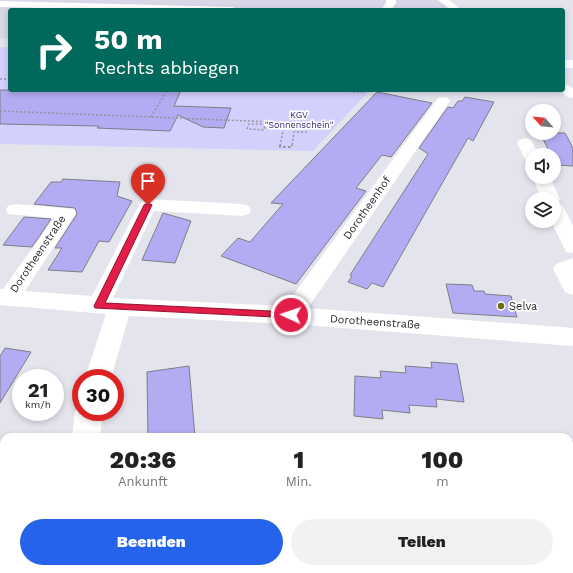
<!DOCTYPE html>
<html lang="de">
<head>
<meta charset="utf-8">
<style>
	body { margin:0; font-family:"Work Sans",sans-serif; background:#f2f2f2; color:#222; height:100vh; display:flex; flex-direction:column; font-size:15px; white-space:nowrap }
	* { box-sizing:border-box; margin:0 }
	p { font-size:13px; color:#767676 }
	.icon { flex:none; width:22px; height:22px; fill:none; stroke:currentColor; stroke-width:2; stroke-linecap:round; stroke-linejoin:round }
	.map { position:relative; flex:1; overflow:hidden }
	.side { position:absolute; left:0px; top:433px; width:573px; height:140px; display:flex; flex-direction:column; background:#fff; border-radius:12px 12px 0 0; box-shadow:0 2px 6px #0003 }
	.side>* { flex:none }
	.guide { position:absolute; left:8px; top:8px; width:557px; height:84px; border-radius:4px; box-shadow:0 2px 6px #0003; background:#00695c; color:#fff; overflow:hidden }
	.needle { width:26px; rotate:297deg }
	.tools { position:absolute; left:525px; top:104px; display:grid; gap:8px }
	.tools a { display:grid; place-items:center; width:36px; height:36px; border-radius:50%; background:#fff; box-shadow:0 2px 6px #0003; font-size:20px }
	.speed { position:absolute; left:12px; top:369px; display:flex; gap:8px; font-size:20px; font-weight:700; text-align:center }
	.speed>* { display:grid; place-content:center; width:52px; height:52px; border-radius:50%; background:#fff; box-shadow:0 2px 6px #0003; line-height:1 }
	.speed small { font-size:10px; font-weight:400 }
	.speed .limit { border:6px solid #d22; background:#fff; color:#111 }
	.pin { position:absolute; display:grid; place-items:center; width:34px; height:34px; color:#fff; margin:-41px -17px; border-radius:50% 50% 50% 0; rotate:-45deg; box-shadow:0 0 4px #0007 }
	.pin .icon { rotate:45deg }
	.me { position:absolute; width:44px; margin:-22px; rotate:273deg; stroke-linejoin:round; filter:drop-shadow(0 0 3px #0008) }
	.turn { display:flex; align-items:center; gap:14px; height:84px; padding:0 20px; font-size:18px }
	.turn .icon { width:52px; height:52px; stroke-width:2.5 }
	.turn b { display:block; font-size:28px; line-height:34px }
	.eta { display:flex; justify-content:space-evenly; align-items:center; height:68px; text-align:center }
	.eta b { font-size:24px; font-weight:800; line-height:28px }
	.primary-button { display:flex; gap:8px; margin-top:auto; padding:8px 20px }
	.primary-button a { flex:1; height:46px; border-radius:24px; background:#2563eb; color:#fff; font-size:16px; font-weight:800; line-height:46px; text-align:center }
	.primary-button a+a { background:#f2f2f2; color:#222 }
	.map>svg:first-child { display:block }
</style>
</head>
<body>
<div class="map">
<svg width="573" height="573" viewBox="0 0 573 573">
	<rect width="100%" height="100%" fill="#e4e4ed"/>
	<path fill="#d8d7e8" d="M 0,0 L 443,0 L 457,10 L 10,10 L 10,39 L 0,38 Z"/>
	<path fill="#d4d0fd" d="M 5,47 L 10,47 L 10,90 L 370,90 L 313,151 L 0,144 L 0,48 Z"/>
	<path fill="#b3acf2" stroke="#7e7d85" d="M 0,90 L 181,90 L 174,106 L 231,108 L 224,128 L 203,127 L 178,115 L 170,131 L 97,128 L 99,126 L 0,124 Z
		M 377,92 L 432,103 L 391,157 L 382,155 L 356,188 L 366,191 L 296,284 L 221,256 L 238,238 L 250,242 L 283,204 L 271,203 Z
		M 465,97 L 494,102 L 473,141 L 468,138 L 383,287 L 372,283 L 367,289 L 348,282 L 352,276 L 350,275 L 428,154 L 419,148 L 448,107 L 453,108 L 458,101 L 462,101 Z
		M 540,133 L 565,133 L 573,148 L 573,166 L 556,165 L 554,161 L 554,155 L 551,155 Z
		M 63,179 L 120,182 L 117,196 L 132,201 L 109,242 L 99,241 L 82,272 L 48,270 L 62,248 L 55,248 L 77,214 L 75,208 L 34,204 L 51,182 L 61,182 Z
		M 163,213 L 191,221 L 175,263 L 142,260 Z
		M 24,217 L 51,219 L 32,247 L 3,245 Z
		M 446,284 L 472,285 L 474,291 L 484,291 L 485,294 L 511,296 L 517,317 L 453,313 Z
		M 5,348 L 31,352 L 0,403 L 0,356 Z
		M 431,362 L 457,364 L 464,402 L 436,399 L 437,407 L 409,405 L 410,413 L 382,410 L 383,419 L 354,416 L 355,376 L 381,378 L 380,371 L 406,373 L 405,366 L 432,368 Z
		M 189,366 L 195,437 L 148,437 L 147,372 Z"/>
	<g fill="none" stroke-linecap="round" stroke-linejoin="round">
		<path stroke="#94949a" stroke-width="1.5" stroke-dasharray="2 2" stroke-linecap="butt" d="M 0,79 L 10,79
			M 305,90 L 363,92
			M 0,111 L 324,124
			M 151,117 L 167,90
			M 284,125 L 307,126 L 306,132 L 294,132 L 292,146
			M 247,129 L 249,124 L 265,124 L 264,130 L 248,129
			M 280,146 L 284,126"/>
		<path stroke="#94949a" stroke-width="2" stroke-dasharray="2.5 2.5" stroke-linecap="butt" d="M 280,145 L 280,147 L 292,147 L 292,145"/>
		<path stroke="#94949a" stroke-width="3.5" stroke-dasharray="4 4" stroke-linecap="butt" d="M 0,526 L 4,525"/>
		<path fill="#fff" fill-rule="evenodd" d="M 386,0 L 396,0 L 396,3 L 391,10 L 381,10 L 386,3 Z
			M 438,0 L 449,0 L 462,10 L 451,10 Z
			M 0,1 L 233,7 L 238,10 L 121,10 L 0,7 Z
			M 563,60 L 573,60 L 573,68 L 563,68 Z
			M 563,83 L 573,88 L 573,98 L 568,97 L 559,90 L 563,90 Z
			M 443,97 L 448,98 L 450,101 L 308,308 L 573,328 L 573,346 L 291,324 L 129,316 L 111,378 L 85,378 L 106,314 L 0,305 L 0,289 L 3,289 L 54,218 L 8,214 L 6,210 L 8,206 L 15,204 L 74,209 L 76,213 L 25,291 L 92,296 L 139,205 L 142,201 L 148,199 L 242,204 L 249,206 L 251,210 L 249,214 L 242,216 L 154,211 L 113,298 L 285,306 L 438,98 Z
			M 525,138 L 531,140 L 539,155 L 532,155 L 532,163 L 526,161 L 517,143 L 519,140 Z
			M 532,177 L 550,177 L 560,199 L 558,202 L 563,206 L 573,226 L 573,253 L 566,252 L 551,221 L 554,221 L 554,199 L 542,199 Z
			M 573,258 L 573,295 L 565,292 L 553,269 L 556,264 Z
			M 81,403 L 81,412 L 103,412 L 100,437 L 72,437 L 75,412 Z
			M 55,569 L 89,569 L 89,573 L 55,573 Z"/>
	</g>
	<path fill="#e11d48" stroke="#92132f" d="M 148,203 L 152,205 L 105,303 L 291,312 L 296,315 L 294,318 L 95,308 L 94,306 L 144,205 Z"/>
	<circle fill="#706e0f" stroke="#fff" stroke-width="1.5" cx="501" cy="306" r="4"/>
	<g text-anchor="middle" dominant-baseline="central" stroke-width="3.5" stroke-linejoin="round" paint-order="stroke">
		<g font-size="9" fill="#362272" stroke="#fff">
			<text x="299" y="115">KGV<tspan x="299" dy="10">"Sonnenschein"</tspan></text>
		</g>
		<g font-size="11" fill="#2a2a2d" stroke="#fff">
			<text transform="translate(367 208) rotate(-55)">Dorotheenhof</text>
			<text transform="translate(38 254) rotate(-56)">Dorotheenstraße</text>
			<text transform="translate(375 322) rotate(4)">Dorotheenstraße</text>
		</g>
		<g font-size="11" fill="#2a2a2d" stroke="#fff" text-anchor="start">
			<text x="509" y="306">Selva</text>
		</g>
	</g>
</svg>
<div class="tools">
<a><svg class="needle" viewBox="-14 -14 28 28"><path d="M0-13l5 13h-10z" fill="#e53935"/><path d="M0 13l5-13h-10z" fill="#767676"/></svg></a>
<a><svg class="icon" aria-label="sound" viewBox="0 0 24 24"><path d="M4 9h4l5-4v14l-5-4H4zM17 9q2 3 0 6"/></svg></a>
<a><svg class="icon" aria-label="layers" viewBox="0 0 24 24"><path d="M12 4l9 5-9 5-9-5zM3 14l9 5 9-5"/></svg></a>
</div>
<div class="speed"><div>21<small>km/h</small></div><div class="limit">30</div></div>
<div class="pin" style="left:148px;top:205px;background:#d93025"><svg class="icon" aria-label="arrive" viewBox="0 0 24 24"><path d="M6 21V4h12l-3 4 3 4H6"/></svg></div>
<svg class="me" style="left:291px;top:315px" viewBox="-20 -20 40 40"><circle r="17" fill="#e11d48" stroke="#fff" stroke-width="3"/><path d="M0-11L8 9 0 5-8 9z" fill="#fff"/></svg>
<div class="guide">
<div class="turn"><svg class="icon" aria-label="right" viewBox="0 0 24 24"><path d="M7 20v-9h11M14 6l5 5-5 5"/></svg><div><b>50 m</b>Rechts abbiegen</div></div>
</div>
<section class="side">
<div class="eta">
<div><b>20:36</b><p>Ankunft</p></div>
<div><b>1</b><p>Min.</p></div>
<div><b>100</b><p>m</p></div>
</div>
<div class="primary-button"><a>Beenden</a><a>Teilen</a></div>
</section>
</div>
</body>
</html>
